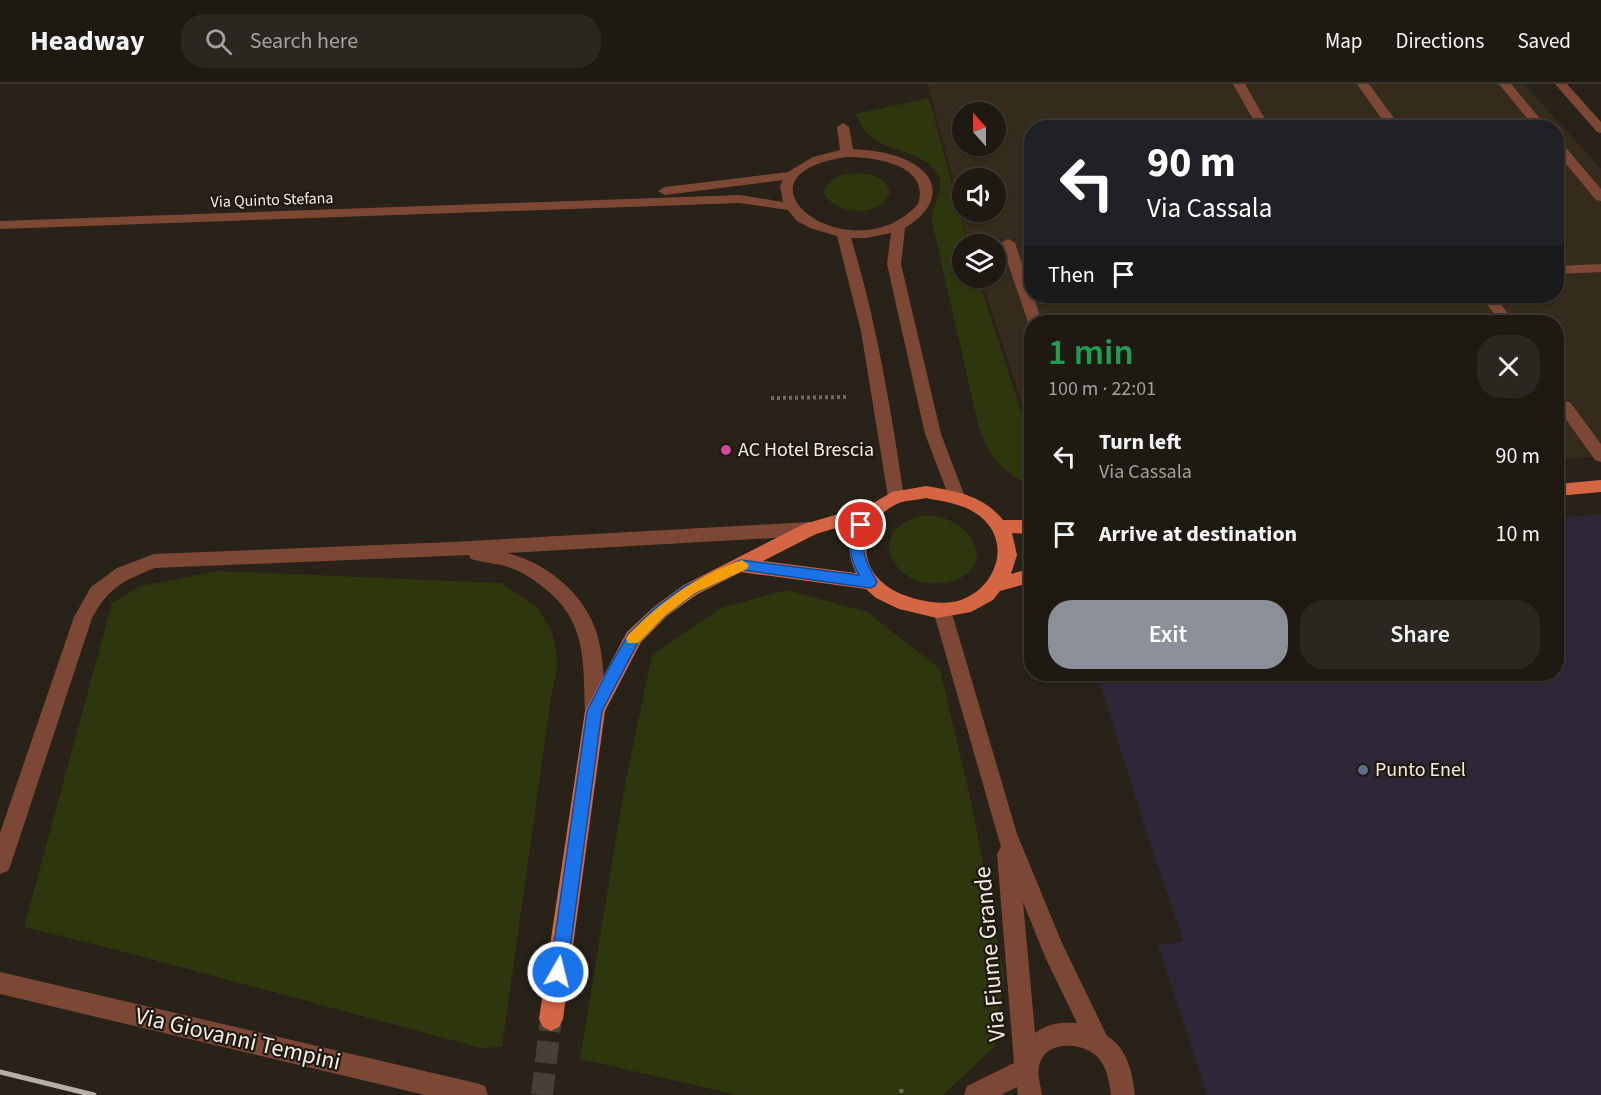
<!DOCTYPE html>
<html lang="en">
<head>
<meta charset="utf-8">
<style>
	body { margin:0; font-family:"Source Sans 3",sans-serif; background:#2b2720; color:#f1f3f6; height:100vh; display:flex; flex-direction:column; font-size:22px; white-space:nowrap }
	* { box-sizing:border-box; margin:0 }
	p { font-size:20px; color:#a1a19f }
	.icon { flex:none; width:33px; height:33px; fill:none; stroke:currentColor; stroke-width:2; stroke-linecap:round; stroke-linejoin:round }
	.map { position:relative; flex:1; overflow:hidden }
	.panel { position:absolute; left:1024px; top:231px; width:540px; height:366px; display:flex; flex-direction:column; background:#1e1a12; border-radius:24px; box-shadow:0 2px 4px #0004,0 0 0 2px #3c3832 }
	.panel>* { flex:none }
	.top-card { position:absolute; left:1024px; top:36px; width:540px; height:183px; border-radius:24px; box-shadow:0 2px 4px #0004,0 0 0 2px #3c3832; background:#202124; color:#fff; overflow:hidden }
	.needle { width:39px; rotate:339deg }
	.tools { position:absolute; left:952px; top:18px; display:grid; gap:12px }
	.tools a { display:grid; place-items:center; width:54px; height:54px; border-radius:50%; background:#1e1a12; box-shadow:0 2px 4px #0004,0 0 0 2px #3c3832; font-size:30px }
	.pin { position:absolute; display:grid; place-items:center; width:51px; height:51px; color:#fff; margin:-26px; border:3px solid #fff; border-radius:50%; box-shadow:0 2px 6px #0007 }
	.me { position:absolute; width:66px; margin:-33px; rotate:8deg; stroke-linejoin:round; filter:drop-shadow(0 0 4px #0008) }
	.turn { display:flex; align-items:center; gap:21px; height:126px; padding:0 24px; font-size:27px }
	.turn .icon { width:78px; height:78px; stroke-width:2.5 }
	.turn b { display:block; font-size:42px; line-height:51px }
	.then { display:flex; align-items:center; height:57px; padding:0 24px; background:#0003; gap:12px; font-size:22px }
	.round { display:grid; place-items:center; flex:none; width:63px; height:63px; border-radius:24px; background:#2b2720 }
	.summary { display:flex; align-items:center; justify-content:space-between; height:102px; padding:0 24px }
	h1 { font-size:36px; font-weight:600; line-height:45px; color:#1e9e55 }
	.button { display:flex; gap:12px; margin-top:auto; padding:12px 24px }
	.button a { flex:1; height:69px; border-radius:24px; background:#8c9099; color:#fff; font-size:24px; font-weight:600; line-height:69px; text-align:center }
	.button a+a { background:#2b2720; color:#f1f3f6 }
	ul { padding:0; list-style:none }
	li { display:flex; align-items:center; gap:18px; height:78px; padding:0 24px }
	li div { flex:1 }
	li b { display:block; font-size:22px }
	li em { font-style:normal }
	header { display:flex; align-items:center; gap:36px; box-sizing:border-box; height:84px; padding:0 30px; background:#1e1a12; border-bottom:2px solid #3c3832 }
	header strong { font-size:28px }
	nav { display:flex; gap:33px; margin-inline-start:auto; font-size:21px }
	.search { width:420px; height:54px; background:#2b2720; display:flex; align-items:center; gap:15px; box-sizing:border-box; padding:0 21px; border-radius:24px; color:#a1a19f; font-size:22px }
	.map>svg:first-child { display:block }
</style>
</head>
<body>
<header>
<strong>Headway</strong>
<div class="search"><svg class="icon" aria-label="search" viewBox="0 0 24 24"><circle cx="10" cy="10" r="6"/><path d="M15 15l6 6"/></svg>Search here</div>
<nav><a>Map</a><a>Directions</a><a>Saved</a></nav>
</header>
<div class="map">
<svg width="1601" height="1011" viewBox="0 0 1601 1011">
	<rect width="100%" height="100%" fill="#282218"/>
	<path fill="#2d2737" d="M 1601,430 L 1601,1011 L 1207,1011 L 1158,861 L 1184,858 L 1153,769 L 1097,590 L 1557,590 L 1557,434 Z"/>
	<path fill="#352b1c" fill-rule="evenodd" d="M 928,0 L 1524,0 L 1601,85 L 1601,372 L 1557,376 L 1557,238 L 1032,238 L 1032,349 L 980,194 L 996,194 L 996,160 L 969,160 ZM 963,28 L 996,28 L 996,62 L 963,62 ZM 1032,44 L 1557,44 L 1557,212 L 1032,212 ZM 963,94 L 996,94 L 996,128 L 963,128 Z"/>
	<path fill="#2e360d" d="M 929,14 L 968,160 L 963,160 L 963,194 L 978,194 L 1032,361 L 1032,402 C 999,386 990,374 978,340 L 932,138 C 930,124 945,108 939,93 C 926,65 887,70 868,50 C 863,45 859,36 855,30 Z
		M 856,89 C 871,90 887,93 890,109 C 880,134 835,132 824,109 C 827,93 842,90 856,89 Z
		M 928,431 C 977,435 998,487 948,498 C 892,511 859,440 928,431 Z
		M 218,487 L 501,499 L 537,523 L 553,550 L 558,581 L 551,614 L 502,963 L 481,964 L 106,863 L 24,843 L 112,519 L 140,502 Z
		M 787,506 L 867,528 L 940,585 L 973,726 L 1004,892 L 994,963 L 943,1011 L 738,1011 L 580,975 L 625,700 L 652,571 L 721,524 Z"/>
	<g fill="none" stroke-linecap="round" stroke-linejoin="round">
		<path stroke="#464037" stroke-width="22" stroke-dasharray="22 10" stroke-linecap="butt" d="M 542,1011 L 551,935"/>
		<path stroke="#6f6a61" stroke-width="4" stroke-dasharray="3 3" stroke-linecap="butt" d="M 771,314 L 847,313"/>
		<path stroke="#6f6a61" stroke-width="4.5" stroke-dasharray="4 4" stroke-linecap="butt" d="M 901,1005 L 902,1011"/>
		<path fill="#7d4736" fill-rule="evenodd" d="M 1233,0 L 1245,0 L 1270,44 L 1258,44 Z
			M 1357,0 L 1369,0 L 1401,44 L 1388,44 Z
			M 1499,0 L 1511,0 L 1548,44 L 1535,44 Z
			M 1555,0 L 1567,0 L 1601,38 L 1601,49 L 1597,48 Z
			M 843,39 L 849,43 L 853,65 C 870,66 888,68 904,75 C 944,92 940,123 905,144 L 901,180 L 941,350 L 965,413 L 963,417 L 957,419 L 951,417 L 949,413 L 925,350 L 887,180 L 891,149 L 866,154 L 851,154 C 877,239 891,326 904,413 L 902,417 L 896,419 L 890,417 L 888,413 L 861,247 L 837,152 L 810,144 L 797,137 L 788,126 L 740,119 L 0,145 L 0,137 L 740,111 L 783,118 L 780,102 L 783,96 L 665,111 L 658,107 L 665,103 L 788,88 L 813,73 L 840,66 L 837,43 ZM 847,73 C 873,73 931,80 918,120 C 851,194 718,91 847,73 Z
			M 1557,57 L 1561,58 L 1601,105 L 1601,117 L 1596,116 L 1557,69 Z
			M 1008,155 L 1015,159 L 1042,238 L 1032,238 L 1032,242 L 1028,238 L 1001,159 Z
			M 1601,180 L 1601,188 L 1557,190 L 1557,182 Z
			M 1481,212 L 1495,212 L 1514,238 L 1500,238 Z
			M 1557,317 L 1570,318 L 1601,360 L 1601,378 L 1595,376 L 1560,327 L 1557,327 Z
			M 810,438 L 816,440 L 819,445 L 816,450 L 810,452 L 507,469 C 551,480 592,516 600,562 C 604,583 604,606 605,627 L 602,633 L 595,635 L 588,633 L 585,627 C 583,576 587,537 543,503 C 533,495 522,488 511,484 C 498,479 484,479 471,475 L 469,471 L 155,484 C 123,497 109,503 92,534 L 11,780 L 8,787 L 0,790 L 0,749 L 74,533 L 91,503 L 117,484 L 154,470 L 452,458 Z
			M 942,519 L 948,521 L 951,526 L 1017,750 L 1062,859 L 1107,952 C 1128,965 1132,988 1135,1011 L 1111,1011 C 1109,998 1108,987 1100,976 C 1086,957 1043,955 1039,983 C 1037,991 1041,1003 1042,1011 L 1018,1011 L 1017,1003 L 1001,1011 L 964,1011 L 967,1002 L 1014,979 L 997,770 L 1001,763 L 933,526 L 936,521 ZM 1023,818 L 1046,875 L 1077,939 C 1063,937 1046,940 1035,949 Z
			M 0,888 L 476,999 L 485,1002 L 488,1011 L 425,1011 L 0,910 Z"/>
		<path fill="#d56644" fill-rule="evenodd" d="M 1601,396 L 1601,408 L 1557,412 L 1557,400 Z
			M 926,402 C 955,407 983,411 1003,436 L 1032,436 L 1032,450 L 1012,449 L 1017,471 L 1011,490 L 1032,484 L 1032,498 L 1000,507 L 993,516 L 971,528 L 937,534 L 899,525 L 876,514 L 866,505 L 741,488 L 696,511 L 667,532 L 641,558 L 605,627 L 563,935 L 559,943 L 551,947 L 543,943 L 539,935 L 585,627 L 627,548 L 655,522 L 684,501 L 804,440 L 870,421 L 892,408 ZM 926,414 C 946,418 965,420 981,433 C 1012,459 996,504 961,516 C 948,520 934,519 920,516 C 904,512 888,506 877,493 C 855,466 869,432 899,419 C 907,416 917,416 926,414 ZM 856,438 C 846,456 848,471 856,489 L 763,477 L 816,450 Z"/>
		<path stroke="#b4afa7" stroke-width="5" d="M 0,988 L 94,1011"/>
	</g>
	<path fill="#1a73e8" stroke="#114b97" stroke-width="1.5" d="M 861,436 L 868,441 C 860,468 864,475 877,498 L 875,502 L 870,504 L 743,486 L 695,509 L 666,531 L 639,557 L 602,627 L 567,888 L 564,894 L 558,896 L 552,894 L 550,888 L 587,627 L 611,580 L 629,549 L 656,523 L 685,502 L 741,476 L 859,491 C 851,478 842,443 861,436 Z"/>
	<path fill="#f59e0b" d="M 742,476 L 749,481 L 747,485 L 695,509 L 666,531 L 638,559 L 628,559 L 626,555 L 628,551 C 661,518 697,491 742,476 Z"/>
	<circle fill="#d1479c" stroke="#1f190f" stroke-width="2" cx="726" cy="366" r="6"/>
	<circle fill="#5c6f8a" stroke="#1f190f" stroke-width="2" cx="1363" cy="686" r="6"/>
	<g text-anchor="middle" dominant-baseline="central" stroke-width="4.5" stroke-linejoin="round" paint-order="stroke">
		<g font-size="16" fill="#f1ede6" stroke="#1f190f">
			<text transform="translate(272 116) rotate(-2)">Via Quinto Stefana</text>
		</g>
		<g font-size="20" fill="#f1ede6" stroke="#1f190f" text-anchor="start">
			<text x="738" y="366">AC Hotel Brescia</text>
			<text x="1375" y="686">Punto Enel</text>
		</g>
		<g font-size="24" fill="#f1ede6" stroke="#1f190f">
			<text transform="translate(990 870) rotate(-95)">Via Fiume Grande</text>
			<text transform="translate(238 955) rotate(13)">Via Giovanni Tempini</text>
		</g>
	</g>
</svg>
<div class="tools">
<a><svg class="needle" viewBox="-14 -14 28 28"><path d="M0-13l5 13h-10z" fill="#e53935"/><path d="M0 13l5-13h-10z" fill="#a1a19f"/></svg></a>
<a><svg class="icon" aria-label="sound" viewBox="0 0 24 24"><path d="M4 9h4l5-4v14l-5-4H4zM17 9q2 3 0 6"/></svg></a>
<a><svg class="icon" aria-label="layers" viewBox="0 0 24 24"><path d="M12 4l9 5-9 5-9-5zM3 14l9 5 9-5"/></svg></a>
</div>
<div class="pin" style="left:861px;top:441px;background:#d93025"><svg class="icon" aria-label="arrive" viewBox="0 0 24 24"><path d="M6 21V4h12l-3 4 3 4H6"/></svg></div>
<svg class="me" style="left:558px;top:888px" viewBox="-20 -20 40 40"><circle r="17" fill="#1a73e8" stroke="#fff" stroke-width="3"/><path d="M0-11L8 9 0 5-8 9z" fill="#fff"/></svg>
<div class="top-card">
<div class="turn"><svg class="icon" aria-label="left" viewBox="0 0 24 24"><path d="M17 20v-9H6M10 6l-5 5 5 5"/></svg><div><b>90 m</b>Via Cassala</div></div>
<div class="then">Then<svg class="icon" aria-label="arrive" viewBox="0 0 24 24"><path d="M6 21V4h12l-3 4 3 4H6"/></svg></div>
</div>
<section class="panel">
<div class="summary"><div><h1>1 min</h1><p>100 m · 22:01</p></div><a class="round"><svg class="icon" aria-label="close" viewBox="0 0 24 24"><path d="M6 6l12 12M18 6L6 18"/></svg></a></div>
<ul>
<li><svg class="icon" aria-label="left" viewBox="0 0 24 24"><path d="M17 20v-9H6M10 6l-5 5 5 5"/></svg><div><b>Turn left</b><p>Via Cassala</p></div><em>90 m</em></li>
<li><svg class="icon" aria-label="arrive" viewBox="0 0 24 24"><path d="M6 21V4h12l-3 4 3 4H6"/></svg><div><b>Arrive at destination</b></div><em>10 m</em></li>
</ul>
<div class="button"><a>Exit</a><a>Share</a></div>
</section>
</div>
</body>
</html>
